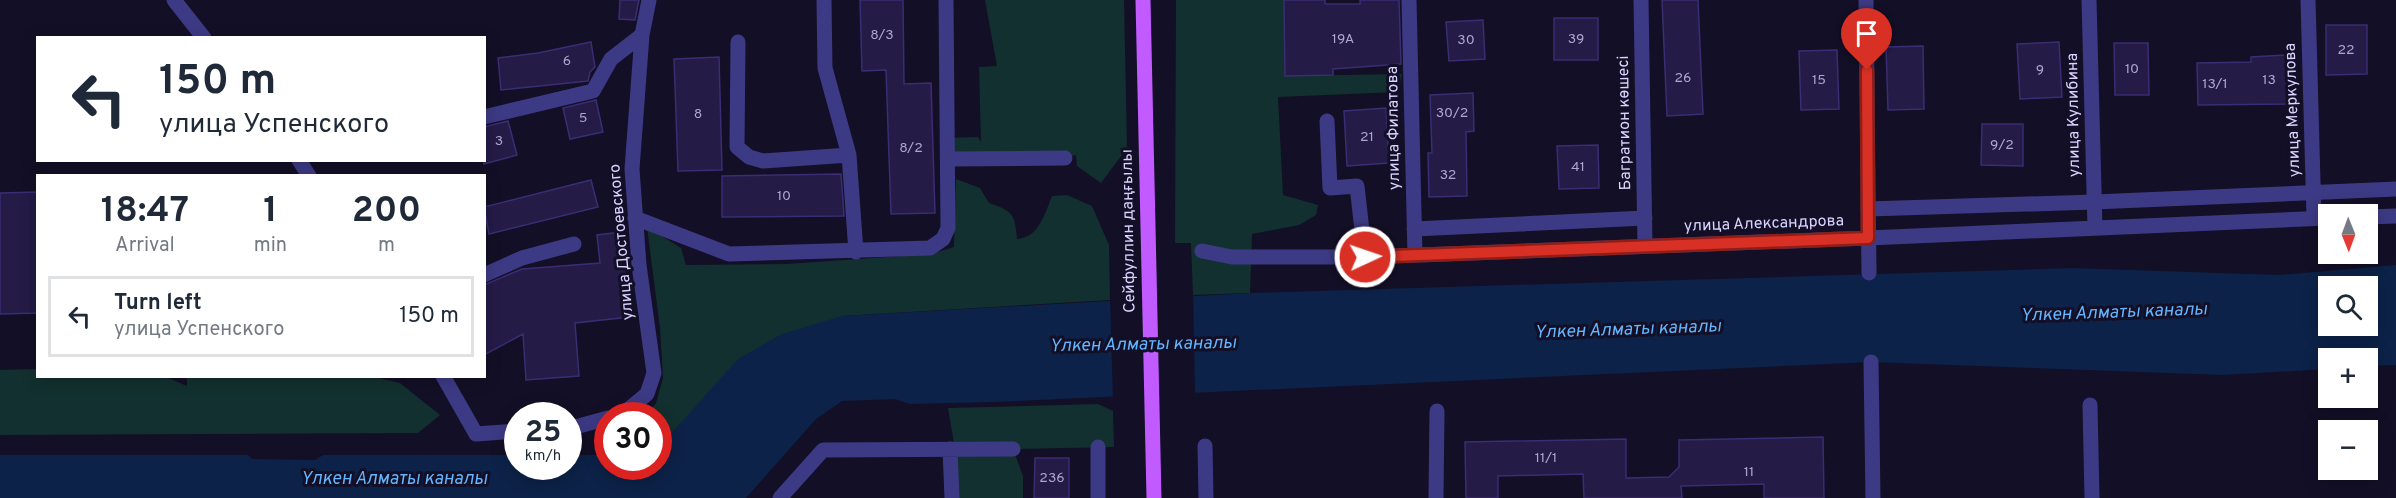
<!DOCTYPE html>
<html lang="en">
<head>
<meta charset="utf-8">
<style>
	body { margin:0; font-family:Overpass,sans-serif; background:#f2f2f3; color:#1f2937; height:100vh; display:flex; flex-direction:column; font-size:22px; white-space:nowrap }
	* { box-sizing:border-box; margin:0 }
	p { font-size:20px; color:#747a83 }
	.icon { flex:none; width:33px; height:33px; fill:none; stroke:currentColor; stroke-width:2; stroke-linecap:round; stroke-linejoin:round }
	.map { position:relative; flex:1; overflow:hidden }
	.details { position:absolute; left:36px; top:174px; width:450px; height:204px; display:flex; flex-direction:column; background:#fff; border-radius:0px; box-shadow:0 3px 15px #0003 }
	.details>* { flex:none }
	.top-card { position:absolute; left:36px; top:36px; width:450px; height:126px; border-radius:0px; box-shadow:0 3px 15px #0003; background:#fff; color:#1f2937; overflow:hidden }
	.needle { width:39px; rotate:179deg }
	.controls { position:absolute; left:2318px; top:204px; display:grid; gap:12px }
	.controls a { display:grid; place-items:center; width:60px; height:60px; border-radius:0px; background:#fff; box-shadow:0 3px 15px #0003; font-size:30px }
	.speed { position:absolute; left:504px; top:402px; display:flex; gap:12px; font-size:30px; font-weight:700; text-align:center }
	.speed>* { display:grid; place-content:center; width:78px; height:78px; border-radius:50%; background:#fff; box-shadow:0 3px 15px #0003; line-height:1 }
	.speed small { font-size:15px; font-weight:400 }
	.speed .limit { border:9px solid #d22; background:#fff; color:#111 }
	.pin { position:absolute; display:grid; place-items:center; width:51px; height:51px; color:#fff; margin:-62px -26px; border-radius:50% 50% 50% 0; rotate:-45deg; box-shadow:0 0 6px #0007 }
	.pin .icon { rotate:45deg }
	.me { position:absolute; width:66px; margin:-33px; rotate:87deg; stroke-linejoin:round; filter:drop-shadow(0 0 4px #0008) }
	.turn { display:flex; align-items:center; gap:21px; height:126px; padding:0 24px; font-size:27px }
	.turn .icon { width:78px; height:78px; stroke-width:2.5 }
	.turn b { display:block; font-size:42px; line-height:51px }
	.eta { display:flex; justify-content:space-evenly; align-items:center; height:102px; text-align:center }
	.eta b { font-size:36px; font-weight:700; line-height:42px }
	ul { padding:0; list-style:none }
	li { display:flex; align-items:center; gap:18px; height:81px; margin:0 12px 9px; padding:0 12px; border:3px solid #e0e1e3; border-radius:0px }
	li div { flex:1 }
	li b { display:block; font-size:22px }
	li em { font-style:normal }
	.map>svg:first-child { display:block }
</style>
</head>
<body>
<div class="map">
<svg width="2396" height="498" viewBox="0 0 2396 498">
	<rect width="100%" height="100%" fill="#130f26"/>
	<path fill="#12302f" d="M 985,0 L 1124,0 L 1127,148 L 1101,183 L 1077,166 L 1076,155 L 1065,158 L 948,159 L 947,138 L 978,137 L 981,142 L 979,67 L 997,66 Z
		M 1176,0 L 1284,0 L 1285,76 L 1402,74 L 1398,92 L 1278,97 L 1283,195 L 1318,205 L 1316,215 L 1299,225 L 1252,234 L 1250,293 L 1193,295 L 1191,243 L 1175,243 Z
		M 956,179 L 980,188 L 989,203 C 1012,211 1015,213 1017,239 C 1039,238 1045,213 1052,196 L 1067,195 L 1092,206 L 1109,245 L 1110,300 L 842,316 L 659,447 L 658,416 L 646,416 L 656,403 L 663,378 L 660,328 L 647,227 L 681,248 L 686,265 L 786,264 L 931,254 L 954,247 Z
		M 37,369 L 38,376 L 166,377 L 187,386 L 187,377 L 374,377 L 400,383 L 440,415 L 418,433 L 0,435 L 0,370 Z
		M 1098,404 L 1113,411 L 1114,447 L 1013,449 L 1023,476 L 1023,498 L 952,498 L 955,449 L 948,408 Z"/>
	<path fill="#0c2248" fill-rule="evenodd" d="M 2396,265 L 2396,365 L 2367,366 L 2367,358 L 2328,358 L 2328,369 L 2223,375 L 1871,362 L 995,402 L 910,404 L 895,399 L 842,401 L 816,419 L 746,498 L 0,498 L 0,455 L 248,455 L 252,459 L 315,460 L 323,455 L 517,455 L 518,466 L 568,466 L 569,455 L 607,455 L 608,466 L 658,466 L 659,447 L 738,359 L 782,334 L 842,316 L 1250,293 L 2072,268 L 2279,275 ZM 2328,286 L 2367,286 L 2367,326 L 2328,326 Z"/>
	<path fill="#130f26" d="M 1193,292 L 1195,395 L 1113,399 L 1110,297 Z"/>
	<path fill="#241b47" stroke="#3b2d73" stroke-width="1.5" d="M 620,0 L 639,0 L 635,20 L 619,19 Z
		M 860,0 L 903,0 L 904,84 L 931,83 L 935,213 L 891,214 L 886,70 L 862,71 Z
		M 1284,0 L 1325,0 L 1325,4 L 1360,4 L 1360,0 L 1399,0 L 1401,64 L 1333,69 L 1333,75 L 1285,76 Z
		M 1662,0 L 1698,0 L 1703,114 L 1667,116 Z
		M 1554,18 L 1598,18 L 1598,60 L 1554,60 Z
		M 1483,20 L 1485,59 L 1449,61 L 1446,22 Z
		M 2326,25 L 2367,25 L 2367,74 L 2326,75 Z
		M 591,42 L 595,67 L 590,72 L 588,81 L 501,90 L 498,58 L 538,53 Z
		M 2059,42 L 2062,97 L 2020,99 L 2017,44 Z
		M 2114,43 L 2148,43 L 2149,95 L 2115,95 Z
		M 1923,46 L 1924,109 L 1888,110 L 1886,47 Z
		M 1837,50 L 1839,109 L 1801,110 L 1799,51 Z
		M 2285,55 L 2287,104 L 2198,105 L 2197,63 L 2251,62 L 2251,57 Z
		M 719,57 L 722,170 L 678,171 L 674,59 Z
		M 1473,93 L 1474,131 L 1466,132 L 1467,196 L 1429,197 L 1428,153 L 1432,153 L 1430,95 Z
		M 596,100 L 603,132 L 570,139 L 563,108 Z
		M 1386,108 L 1389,163 L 1347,166 L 1344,111 Z
		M 508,121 L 517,155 L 484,164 L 484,127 Z
		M 1982,124 L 2023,124 L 2023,166 L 1981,165 Z
		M 1598,145 L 1599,188 L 1559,189 L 1557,146 Z
		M 841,174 L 844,216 L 722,217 L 722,176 Z
		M 591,180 L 598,207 L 489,234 L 484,207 Z
		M 38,192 L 38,313 L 0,314 L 0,193 Z
		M 621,232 L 630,317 L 575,323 L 579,376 L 526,380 L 523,334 L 484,355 L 484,285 L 522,269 L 600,263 L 597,235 Z
		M 1823,437 L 1824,498 L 1764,498 L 1764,484 L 1681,486 L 1682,498 L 1584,498 L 1583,474 L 1498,476 L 1498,498 L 1466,498 L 1465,442 L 1626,439 L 1626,478 L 1669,477 L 1679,467 L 1679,440 Z
		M 1035,458 L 1069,458 L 1069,498 L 1034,498 Z"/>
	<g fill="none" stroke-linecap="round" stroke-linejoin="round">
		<path stroke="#3d3a85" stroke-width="15" d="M 174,0 L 204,38
			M 824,0 L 825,68 L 849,155 L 856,252
			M 1409,0 L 1415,255
			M 1641,0 L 1645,246
			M 1866,0 L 1869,273
			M 2089,0 L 2095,228
			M 2308,0 L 2314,218
			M 738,42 L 737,147 L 749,157 L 763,161 L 849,155
			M 484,117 L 593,91 L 611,59 L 642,35
			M 1327,121 L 1330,188 L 1357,186 L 1365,257
			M 948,159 L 1065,158
			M 299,160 L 309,176
			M 1868,209 L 2094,202 L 2396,189
			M 2367,217 L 2396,216
			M 635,218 L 729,254 L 930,248 L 943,239 L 948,228 L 946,0
			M 1414,229 L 1645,218
			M 1202,251 L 1232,257 L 1365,257 L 1868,238 L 2328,218
			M 484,275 L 522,258 L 574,244
			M 1871,362 L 1873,498
			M 443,376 L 476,434 L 518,431
			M 2090,405 L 2092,498
			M 615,416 L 624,413 L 647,394 L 654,373 L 639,265 L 632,169 L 642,35 L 649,0
			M 568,429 L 608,418
			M 1205,446 L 1206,498
			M 950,449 L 952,498
			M 780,498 L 823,450 L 1013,449
			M 1098,498 L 1098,447
			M 1436,498 L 1437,411"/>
		<path stroke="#c25bff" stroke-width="15" d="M 1143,0 L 1154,498"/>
	</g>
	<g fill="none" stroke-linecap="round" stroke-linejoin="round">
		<defs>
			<path id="route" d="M 1365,257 L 1868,238 L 1867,70"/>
		</defs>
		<use href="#route" stroke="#8d1f18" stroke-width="15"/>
		<use href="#route" stroke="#d93025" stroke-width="10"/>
	</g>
	<g text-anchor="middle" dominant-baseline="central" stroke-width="6" stroke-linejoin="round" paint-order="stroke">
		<g font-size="14" fill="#aca6d1">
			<text x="882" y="35">8/3</text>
			<text x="1343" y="39">19А</text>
			<text x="1576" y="39">39</text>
			<text x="1466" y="40">30</text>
			<text x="2346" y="50">22</text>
			<text x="567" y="61">6</text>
			<text x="2132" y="69">10</text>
			<text x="2040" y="70">9</text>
			<text x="1683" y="78">26</text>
			<text x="1819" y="80">15</text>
			<text x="2269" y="80">13</text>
			<text x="2215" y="84">13/1</text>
			<text x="1452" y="113">30/2</text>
			<text x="698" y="114">8</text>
			<text x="583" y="118">5</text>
			<text x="1367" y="137">21</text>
			<text x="499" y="141">3</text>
			<text x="2002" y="145">9/2</text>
			<text x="911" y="148">8/2</text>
			<text x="1578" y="167">41</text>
			<text x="1448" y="175">32</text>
			<text x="784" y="196">10</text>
			<text x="1546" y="458">11/1</text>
			<text x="1749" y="472">11</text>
			<text x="1052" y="478">236</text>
		</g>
		<g font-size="16" fill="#d9d4ff" stroke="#130f26">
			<text transform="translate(2293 110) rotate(-92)">улица Меркулова</text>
			<text transform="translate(2074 115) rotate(-91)">улица Кулибина</text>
			<text transform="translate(1625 123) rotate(-91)">Багратион көшесі</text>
			<text transform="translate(1394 128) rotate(-91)">улица Филатова</text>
			<text transform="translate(1764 224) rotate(-2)">улица Александрова</text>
			<text transform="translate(1129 231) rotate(-91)">Сейфуллин даңғылы</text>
			<text transform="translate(622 242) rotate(-95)">улица Достоевского</text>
		</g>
		<g font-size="18" font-style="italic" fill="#62b6ff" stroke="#130f26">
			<text transform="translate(2114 313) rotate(-2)">Үлкен Алматы каналы</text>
			<text transform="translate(1628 330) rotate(-2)">Үлкен Алматы каналы</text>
			<text transform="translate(1143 345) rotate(-1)">Үлкен Алматы каналы</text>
			<text x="394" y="479">Үлкен Алматы каналы</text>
		</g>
	</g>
</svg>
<div class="controls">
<a><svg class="needle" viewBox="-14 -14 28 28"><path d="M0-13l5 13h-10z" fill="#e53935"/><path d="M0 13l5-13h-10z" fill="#747a83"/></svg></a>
<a><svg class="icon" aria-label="search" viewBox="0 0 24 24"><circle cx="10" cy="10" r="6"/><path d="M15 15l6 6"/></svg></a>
<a>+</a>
<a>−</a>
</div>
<div class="speed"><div>25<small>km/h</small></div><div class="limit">30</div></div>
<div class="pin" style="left:1867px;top:70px;background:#d93025"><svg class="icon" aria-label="arrive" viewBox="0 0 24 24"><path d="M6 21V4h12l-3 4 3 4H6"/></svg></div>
<svg class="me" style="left:1365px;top:257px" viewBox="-20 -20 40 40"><circle r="17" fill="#d93025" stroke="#fff" stroke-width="3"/><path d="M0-11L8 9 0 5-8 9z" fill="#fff"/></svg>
<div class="top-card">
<div class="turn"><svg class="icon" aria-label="left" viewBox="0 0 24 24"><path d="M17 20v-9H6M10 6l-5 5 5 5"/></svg><div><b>150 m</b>улица Успенского</div></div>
</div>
<section class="details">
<div class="eta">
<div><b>18:47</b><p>Arrival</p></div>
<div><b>1</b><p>min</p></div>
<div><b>200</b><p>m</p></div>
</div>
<ul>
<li><svg class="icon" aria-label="left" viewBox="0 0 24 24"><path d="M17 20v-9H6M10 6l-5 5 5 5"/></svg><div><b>Turn left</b><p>улица Успенского</p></div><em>150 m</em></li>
</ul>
</section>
</div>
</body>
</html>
